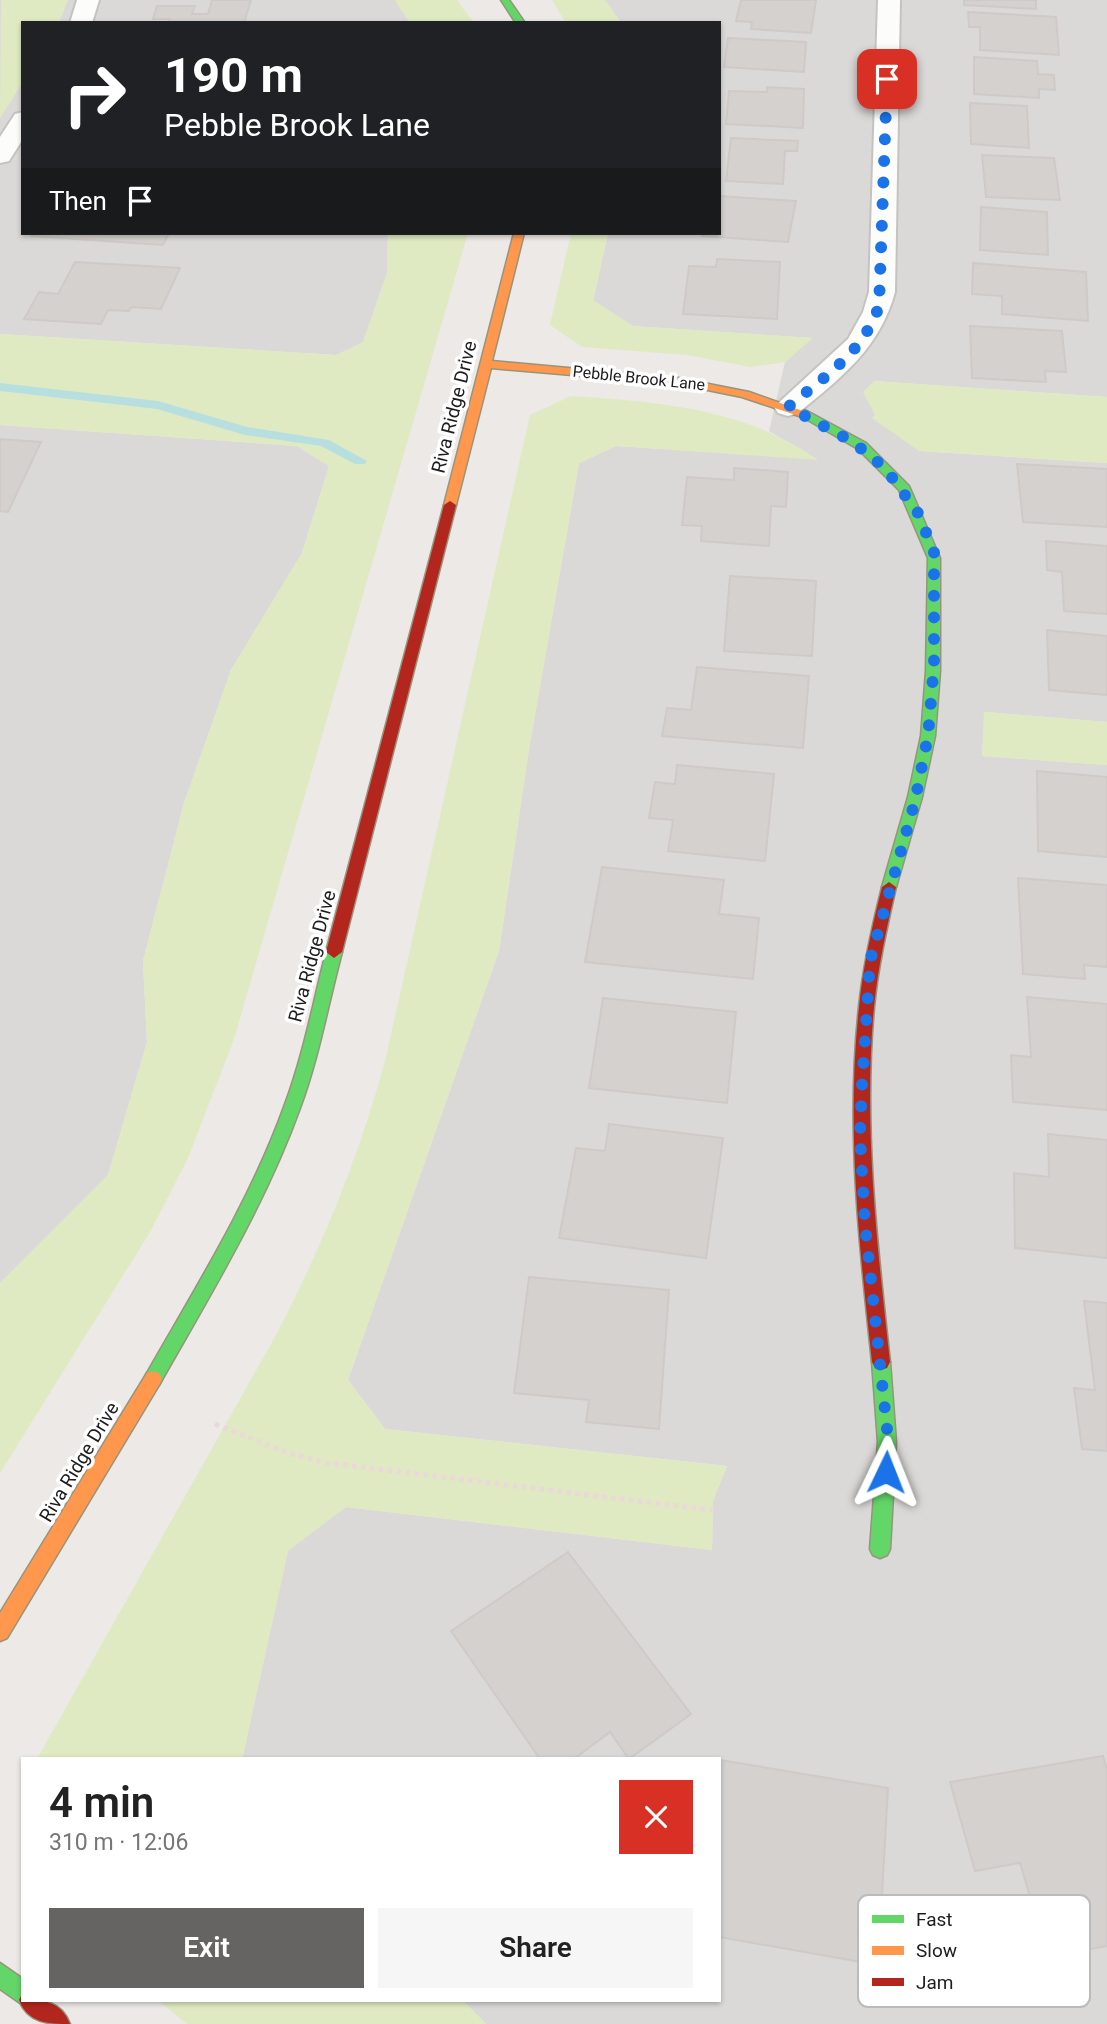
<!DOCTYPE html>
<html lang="en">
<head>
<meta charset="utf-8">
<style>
	body { margin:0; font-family:Roboto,sans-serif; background:#f6f6f6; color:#222; height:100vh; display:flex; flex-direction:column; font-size:26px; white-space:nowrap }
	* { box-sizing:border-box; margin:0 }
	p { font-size:23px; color:#767676 }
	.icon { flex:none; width:38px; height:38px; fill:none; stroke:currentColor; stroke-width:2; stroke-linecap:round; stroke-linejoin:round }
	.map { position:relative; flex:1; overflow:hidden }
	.details { position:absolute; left:21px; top:1757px; width:700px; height:245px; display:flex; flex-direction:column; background:#fff; border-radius:0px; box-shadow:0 2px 5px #0004 }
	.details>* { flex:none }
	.top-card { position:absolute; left:21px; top:21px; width:700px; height:214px; border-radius:0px; box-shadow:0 2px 5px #0004; background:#202124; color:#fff; overflow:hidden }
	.pin { position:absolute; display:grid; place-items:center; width:60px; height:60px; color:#fff; margin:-30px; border-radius:14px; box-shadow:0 4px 10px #0006 }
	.me { position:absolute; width:77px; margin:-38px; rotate:2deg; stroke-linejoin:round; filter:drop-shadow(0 0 5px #0008) }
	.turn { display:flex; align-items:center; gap:24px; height:147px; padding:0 28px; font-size:32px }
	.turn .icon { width:91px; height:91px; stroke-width:2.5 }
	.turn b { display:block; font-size:49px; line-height:60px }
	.then { display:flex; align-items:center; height:66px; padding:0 28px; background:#0003; gap:14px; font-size:26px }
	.round { display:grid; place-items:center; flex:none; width:74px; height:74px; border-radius:0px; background:#f6f6f6 }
	.overview { display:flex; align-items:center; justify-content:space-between; height:119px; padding:0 28px }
	h1 { font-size:42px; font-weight:600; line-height:52px }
	.cta { display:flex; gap:14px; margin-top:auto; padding:14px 28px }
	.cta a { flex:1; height:80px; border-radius:0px; background:#656463; color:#fff; font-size:28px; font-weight:600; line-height:80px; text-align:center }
	.cta a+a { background:#f6f6f6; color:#222 }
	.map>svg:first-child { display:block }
</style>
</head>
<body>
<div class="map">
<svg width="1107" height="2024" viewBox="0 0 1107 2024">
	<rect width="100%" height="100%" fill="#ece9e6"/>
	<path fill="#dbd9d7" d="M 0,0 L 395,0 L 410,23 L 23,23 L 23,233 L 388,233 L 387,273 L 363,343 L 336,355 L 0,334 Z
		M 605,0 L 1107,0 L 1107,397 L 874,381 L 919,451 L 1107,463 L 1107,722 L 985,712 L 982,756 L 1107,765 L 1107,2024 L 486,2024 L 462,2000 L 719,2000 L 719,1759 L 242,1759 L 288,1550 L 346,1507 L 712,1550 L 713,1500 L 727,1466 L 385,1429 L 348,1380 L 499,951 L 529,749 L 579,463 L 616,446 L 817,459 L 769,431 L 785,362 L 812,338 L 632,326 L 593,301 L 608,233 L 719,233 L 719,23 L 621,23 Z
		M 0,425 L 297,446 L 329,466 L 302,553 L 231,670 L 184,803 L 143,961 L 147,1042 L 108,1175 L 0,1283 Z"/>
	<path fill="#dfeac3" d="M 1,0 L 68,0 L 59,23 L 23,23 L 23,82 L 0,118 Z
		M 395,0 L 457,0 L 474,23 L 410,23 Z
		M 552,0 L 605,0 L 621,23 L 566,23 Z
		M 388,233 L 468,233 L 234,1039 L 188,1158 L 150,1232 L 0,1473 L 0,1283 L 108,1175 L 147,1042 L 143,961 L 184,803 L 231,670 L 302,553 L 329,466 L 297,446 L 0,425 L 0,334 L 336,355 L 363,342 L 387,273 Z
		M 571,233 L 608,233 L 593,300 L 633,326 L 813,338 L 785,362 L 751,367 L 687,355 L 582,347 L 550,325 Z
		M 874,381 L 1107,397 L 1107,463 L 919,451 L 872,418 L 875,415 L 863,392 Z
		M 571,396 C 660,402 744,408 818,460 L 616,446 L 579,463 L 529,749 L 499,951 L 348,1380 L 385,1429 L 727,1466 L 713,1500 L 712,1550 L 346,1507 L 288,1551 L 242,1759 L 37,1759 L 276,1335 C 322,1247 359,1157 385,1061 L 530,415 Z
		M 984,712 L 1107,722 L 1107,765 L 982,756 Z
		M 158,2000 L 462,2000 L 486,2024 L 187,2024 Z"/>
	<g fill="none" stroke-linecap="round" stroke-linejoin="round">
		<path fill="#b8dfe0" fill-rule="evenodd" d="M 0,383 L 158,401 L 247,427 L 329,440 L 367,461 L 365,464 L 355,464 L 321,446 L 245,435 L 157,409 L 0,391 Z"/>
	</g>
	<path fill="#d4d1cf" stroke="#cfcac7" stroke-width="2" d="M 212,0 L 251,0 L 244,23 L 169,23 L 170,19 L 153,19 L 157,6 L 195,6 L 192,14 L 208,14 Z
		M 741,0 L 816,0 L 811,33 L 751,29 L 752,22 L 736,21 Z
		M 964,0 L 1036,0 L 1036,9 L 964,5 Z
		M 968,12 L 1056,17 L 1059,55 L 980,50 L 980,27 L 969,27 Z
		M 728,38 L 806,42 L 804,72 L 724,67 Z
		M 974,57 L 1037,61 L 1038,74 L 1054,75 L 1055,90 L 1039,89 L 1039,98 L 974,94 Z
		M 767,87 L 804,89 L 803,128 L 726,124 L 729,91 L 767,92 Z
		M 970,103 L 1027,106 L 1029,148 L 971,144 Z
		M 731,138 L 798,141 L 797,151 L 785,151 L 783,184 L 726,181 Z
		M 982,155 L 1054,158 L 1060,200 L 986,197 Z
		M 719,196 L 796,201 L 788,242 L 702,236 L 703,233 L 719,233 Z
		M 981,207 L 1047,212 L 1048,255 L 980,250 Z
		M 33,233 L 169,233 L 163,245 L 31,236 Z
		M 717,259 L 780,262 L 777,319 L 683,314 L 689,266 L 716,267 Z
		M 75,262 L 180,268 L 161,309 L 131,307 L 129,311 L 108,310 L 101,324 L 24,319 L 39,292 L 58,294 Z
		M 973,263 L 1086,272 L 1088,321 L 1002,314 L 1002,296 L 972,294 Z
		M 970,326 L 1062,331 L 1066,372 L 1045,371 L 1046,382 L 972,378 Z
		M 0,439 L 41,442 L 8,512 L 0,511 Z
		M 1017,464 L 1107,469 L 1107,527 L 1023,522 Z
		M 734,468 L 788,472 L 786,507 L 771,506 L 769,546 L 701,541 L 702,526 L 682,525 L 687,477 L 734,480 Z
		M 1046,541 L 1107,546 L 1107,614 L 1064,611 L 1062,572 L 1047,570 Z
		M 730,576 L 816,581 L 812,656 L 724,651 Z
		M 1047,630 L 1107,636 L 1107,695 L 1049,690 Z
		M 697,667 L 809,676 L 803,748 L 662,736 L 667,708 L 691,710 Z
		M 677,765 L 774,774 L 765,861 L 668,851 L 673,820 L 649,818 L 655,782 L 675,784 Z
		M 1037,771 L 1107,777 L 1107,857 L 1038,851 Z
		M 602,867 L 724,880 L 719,914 L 759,918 L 753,979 L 585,962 Z
		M 1018,878 L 1107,885 L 1107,967 L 1084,965 L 1085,979 L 1023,974 Z
		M 1027,997 L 1107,1004 L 1107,1110 L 1013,1102 L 1011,1055 L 1031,1057 Z
		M 603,998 L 736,1012 L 727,1103 L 589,1088 Z
		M 609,1124 L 723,1138 L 706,1258 L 559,1238 L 576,1148 L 605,1151 Z
		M 1048,1134 L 1107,1140 L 1107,1258 L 1015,1248 L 1014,1173 L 1049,1177 Z
		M 529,1277 L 669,1290 L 659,1429 L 586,1422 L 589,1400 L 514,1393 Z
		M 1084,1301 L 1107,1303 L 1107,1451 L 1082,1449 L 1074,1388 L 1095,1390 Z
		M 568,1552 L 691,1714 L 629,1759 L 610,1732 L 574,1759 L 540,1759 L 451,1631 Z
		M 1103,1756 L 1107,1769 L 1107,1946 L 1048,1957 L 1020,1863 L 975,1871 L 950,1782 Z
		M 720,1760 L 888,1788 L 878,1965 L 719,1937 Z"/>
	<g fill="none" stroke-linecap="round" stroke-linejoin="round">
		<defs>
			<path id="street" d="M 77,0 L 99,0 L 92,23 L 70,23 Z
				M 878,0 L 900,0 L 895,292 C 880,348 841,378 798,413 L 788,416 L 778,413 L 774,407 L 848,339 L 863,312 L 869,292 Z
				M 23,112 L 23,139 L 9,161 L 0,163 L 0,137 L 15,114 Z"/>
			<path id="fast" d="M 501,0 L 509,0 L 525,23 L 516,23 Z
				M 805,410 L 866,443 L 909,486 L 940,558 L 940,671 L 935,736 L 922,797 L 896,887 L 889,892 L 882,887 L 908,797 L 921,736 L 926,671 L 928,558 L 899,490 L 858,449 L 801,416 L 801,412 Z
				M 334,946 L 342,952 C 328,1004 319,1057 300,1108 C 265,1205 210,1295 159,1385 L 153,1387 L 147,1385 L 144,1379 L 147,1373 C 196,1287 250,1201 284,1107 C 303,1057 313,1004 326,952 Z
				M 881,1354 L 887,1356 L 890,1362 L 896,1442 L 890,1549 L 887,1555 L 880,1558 L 873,1555 L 870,1549 L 878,1442 L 872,1362 L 875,1356 Z
				M 0,1963 L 23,1979 L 23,2000 L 31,2002 L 23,2005 L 0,1989 Z"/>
			<path id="slow" d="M 514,233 L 524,233 L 492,361 L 678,378 L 749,392 L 811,414 L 805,418 L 742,397 L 678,384 L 491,368 L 456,505 L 450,509 L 446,508 L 444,505 Z
				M 153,1371 L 159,1373 L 162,1379 L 159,1385 L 7,1638 L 0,1641 L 0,1613 L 147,1373 Z"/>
			<path id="jam" d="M 450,501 L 456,505 L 342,952 L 334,958 L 326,952 L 444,505 Z
				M 889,882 L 896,887 C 887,927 878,966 874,1007 C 863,1126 877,1244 890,1362 L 887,1368 L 881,1370 L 875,1368 L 872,1362 C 859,1244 846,1125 859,1007 C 863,966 872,927 882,887 Z
				M 23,1992 L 23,2000 C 44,2000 61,2001 70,2024 C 48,2024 28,2023 19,2000 Z"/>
		</defs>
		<use href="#street" stroke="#c4c3c2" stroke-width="4"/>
		<use href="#fast" stroke="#97947e" stroke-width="3"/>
		<use href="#slow" stroke="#97947e" stroke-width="3"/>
		<use href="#jam" stroke="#97947e" stroke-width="3"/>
		<path stroke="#ebd8d9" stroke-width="5" stroke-dasharray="4.5 4.5" stroke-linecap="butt" d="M 215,1424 L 291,1454 L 328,1463 L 718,1511"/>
		<use href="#street" fill="#fcfcfb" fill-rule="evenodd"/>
		<use href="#fast" fill="#63d668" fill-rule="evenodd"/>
		<use href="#slow" fill="#ff974d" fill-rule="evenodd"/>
		<use href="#jam" fill="#b3261e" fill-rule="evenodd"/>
	</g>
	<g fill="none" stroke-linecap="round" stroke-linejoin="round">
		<path stroke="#1a73e8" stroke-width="12" stroke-dasharray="0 21.6" d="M 886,1472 L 887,1429 L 865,1224 L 860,1136 L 862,1085 L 870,961 L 915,801 L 928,736 L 934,665 L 934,552 L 918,513 L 885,468 L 853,442 L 788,407 C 824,377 863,353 879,306 L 887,79"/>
	</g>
	<g text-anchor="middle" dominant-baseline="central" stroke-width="7" stroke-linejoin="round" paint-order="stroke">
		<g font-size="16" fill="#1d1d1d" stroke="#fff">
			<text transform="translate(639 378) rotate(6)">Pebble Brook Lane</text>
		</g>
		<g font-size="19" fill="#1d1d1d" stroke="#fff">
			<text transform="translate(454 407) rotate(-76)">Riva Ridge Drive</text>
			<text transform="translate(312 956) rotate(-75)">Riva Ridge Drive</text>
			<text transform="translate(79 1462) rotate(-59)">Riva Ridge Drive</text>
		</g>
	</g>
	<rect x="858" y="1895" width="232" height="112" rx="10" fill="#fff" stroke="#bbb" stroke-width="2"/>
	<rect x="872" y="1915" width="32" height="8" fill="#63d668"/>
	<rect x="872" y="1946" width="32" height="9" fill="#ff974d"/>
	<rect x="872" y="1978" width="32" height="8" fill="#b3261e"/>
	<g font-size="19" fill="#1d1d1d">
		<text x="916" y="1926">Fast</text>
		<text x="916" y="1957">Slow</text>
		<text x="916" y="1989">Jam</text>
	</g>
</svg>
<div class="pin" style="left:887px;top:79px;background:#d93025"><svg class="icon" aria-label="arrive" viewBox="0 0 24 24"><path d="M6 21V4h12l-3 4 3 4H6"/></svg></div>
<svg class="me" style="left:886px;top:1472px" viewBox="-20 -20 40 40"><path d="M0-17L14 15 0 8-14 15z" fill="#1a73e8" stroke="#fff" stroke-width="4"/></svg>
<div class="top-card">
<div class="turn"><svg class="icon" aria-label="right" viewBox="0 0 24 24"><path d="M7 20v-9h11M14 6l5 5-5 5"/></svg><div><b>190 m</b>Pebble Brook Lane</div></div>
<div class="then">Then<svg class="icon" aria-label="arrive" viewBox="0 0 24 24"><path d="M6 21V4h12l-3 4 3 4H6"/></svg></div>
</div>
<section class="details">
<div class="overview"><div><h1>4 min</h1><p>310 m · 12:06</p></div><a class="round" style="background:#d93025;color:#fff"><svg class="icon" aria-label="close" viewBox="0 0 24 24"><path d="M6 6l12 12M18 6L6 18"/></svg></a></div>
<div class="cta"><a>Exit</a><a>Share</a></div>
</section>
</div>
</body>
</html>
